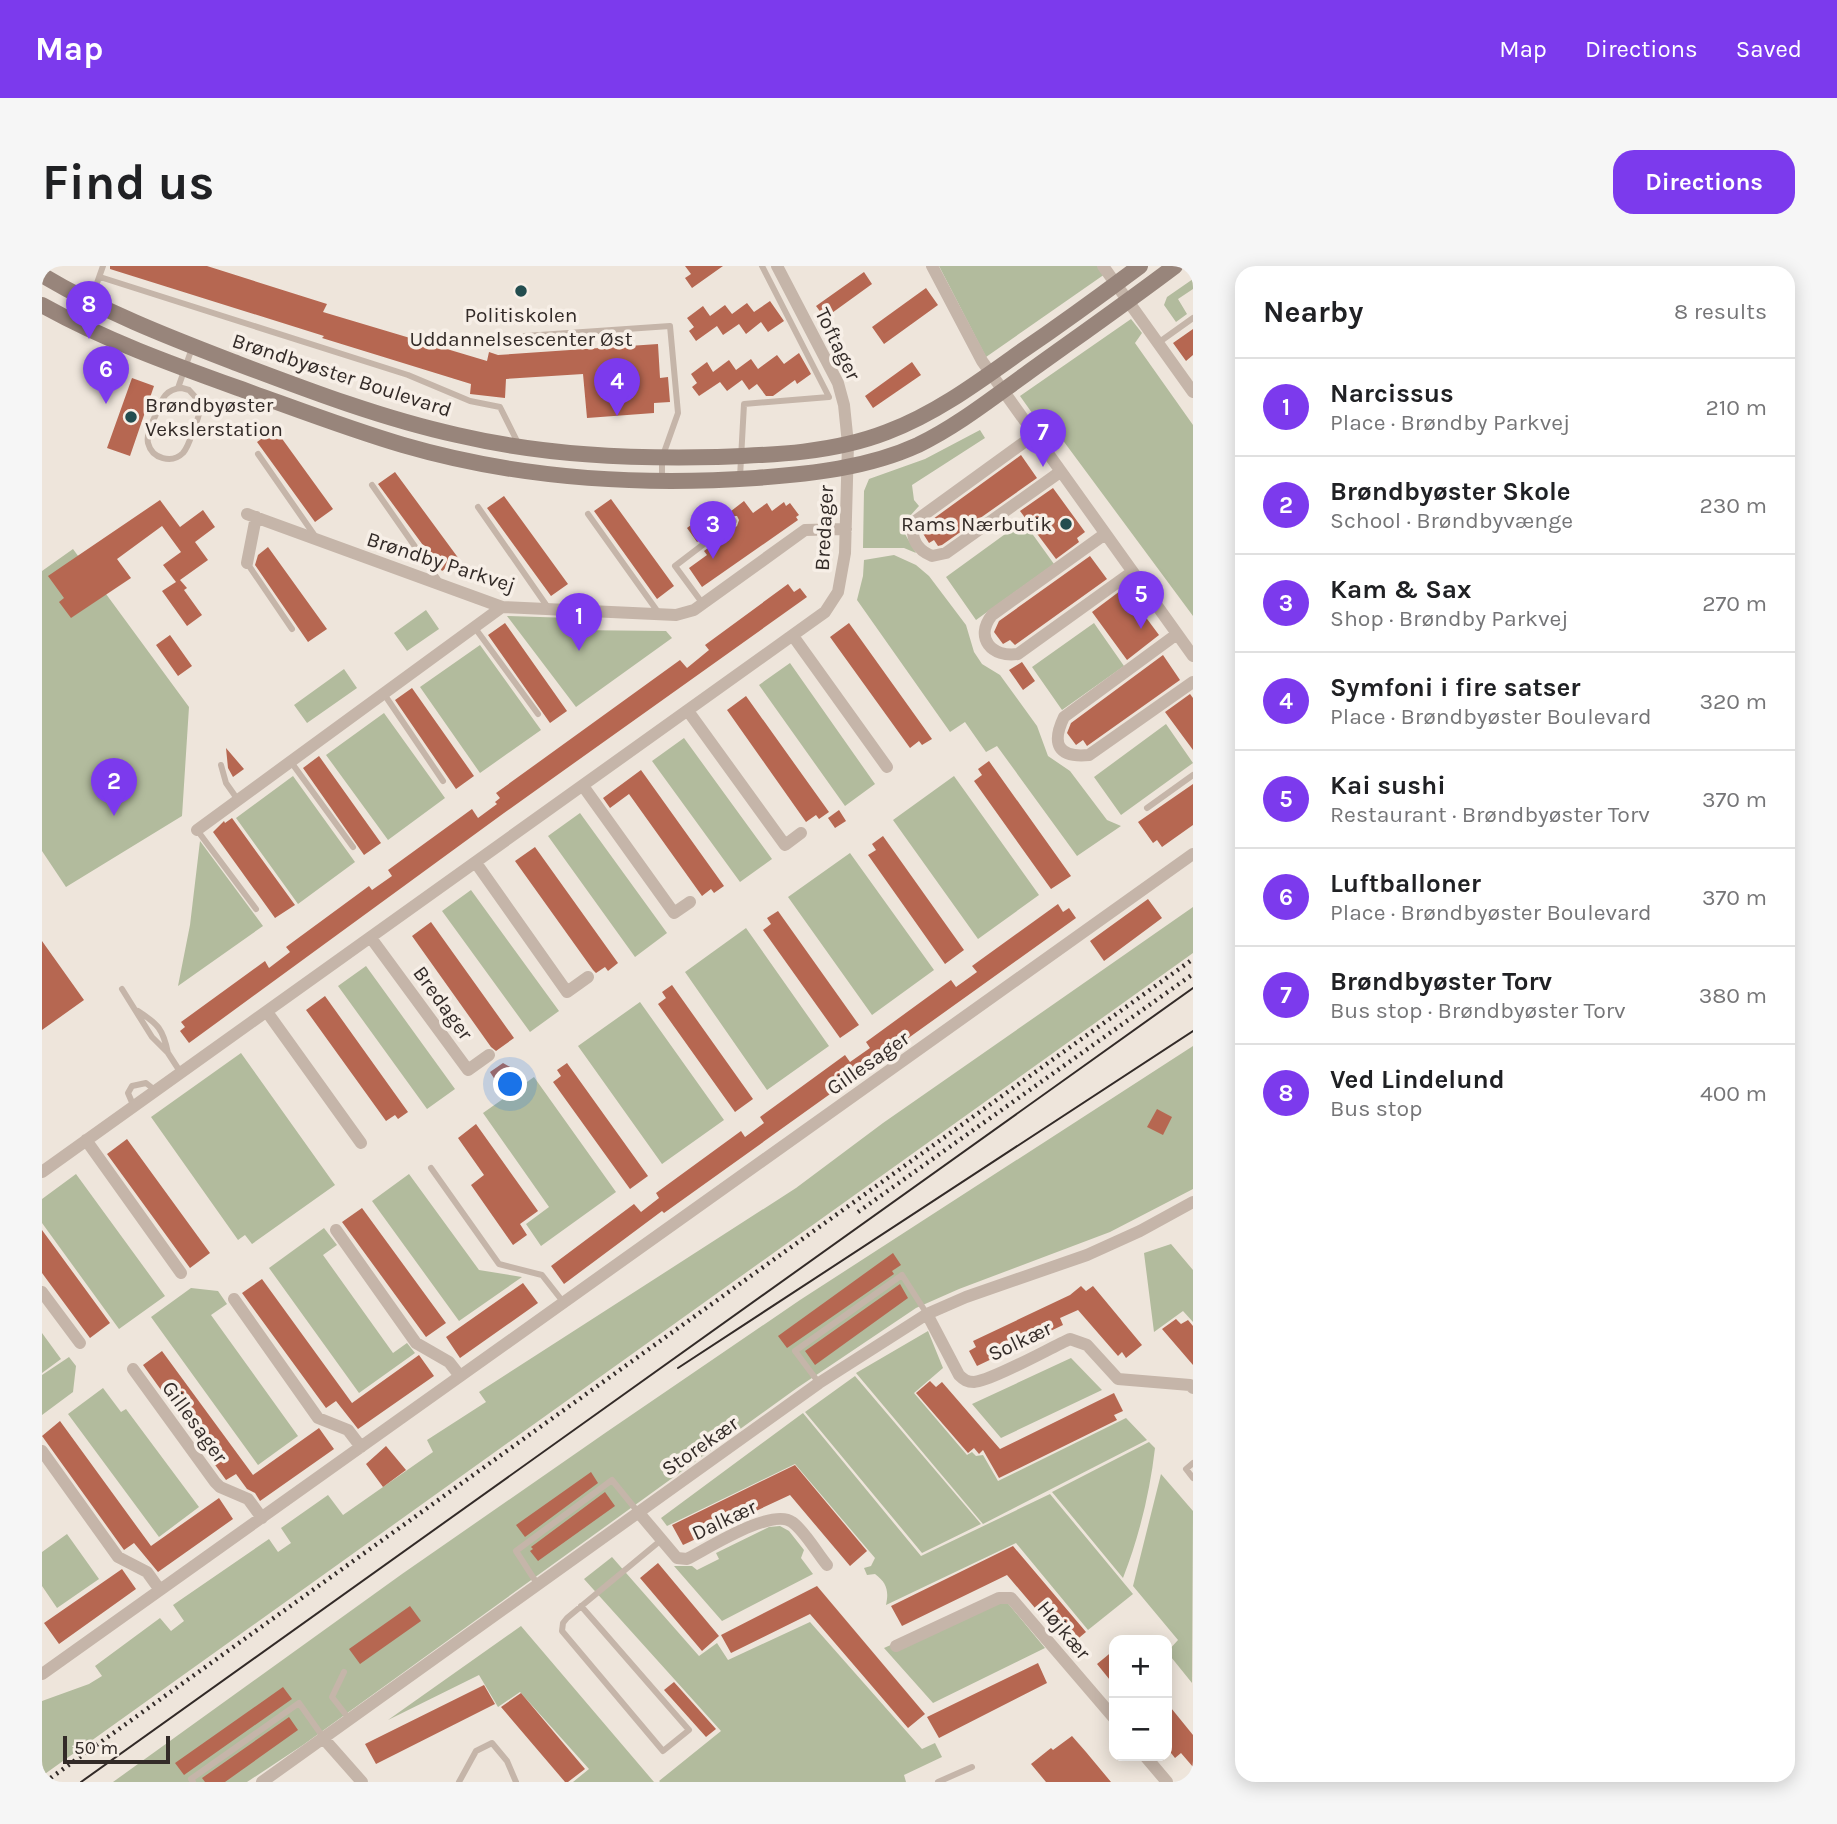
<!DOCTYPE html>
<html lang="en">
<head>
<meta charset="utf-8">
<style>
  :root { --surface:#fff; --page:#f6f6f6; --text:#202124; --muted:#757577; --line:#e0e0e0; --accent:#7c3aed }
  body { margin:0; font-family:Karla,sans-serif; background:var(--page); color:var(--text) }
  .controls { position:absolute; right:21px; bottom:21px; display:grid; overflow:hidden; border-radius:14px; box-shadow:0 4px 18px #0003 }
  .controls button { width:63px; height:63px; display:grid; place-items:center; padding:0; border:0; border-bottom:2px solid var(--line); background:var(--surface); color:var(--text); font:35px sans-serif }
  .scale { position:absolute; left:21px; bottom:18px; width:107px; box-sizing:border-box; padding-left:7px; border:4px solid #332b28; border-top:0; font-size:19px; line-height:24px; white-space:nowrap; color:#332b28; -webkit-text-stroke:5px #f7efe7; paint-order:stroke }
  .you { position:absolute; left:469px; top:819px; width:24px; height:24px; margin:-18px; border:5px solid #fff; border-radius:50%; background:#1a73e8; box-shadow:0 0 0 10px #1a73e833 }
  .badge { display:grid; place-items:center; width:46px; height:46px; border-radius:50%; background:var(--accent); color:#fff; font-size:23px; font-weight:700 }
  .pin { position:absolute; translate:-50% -58px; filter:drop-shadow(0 2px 4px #0008) }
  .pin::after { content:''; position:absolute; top:37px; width:24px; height:21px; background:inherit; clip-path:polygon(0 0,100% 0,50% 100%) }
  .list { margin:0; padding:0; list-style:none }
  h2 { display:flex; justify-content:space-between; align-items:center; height:91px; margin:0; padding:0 28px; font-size:30px }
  h2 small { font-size:23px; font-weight:400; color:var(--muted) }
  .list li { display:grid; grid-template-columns:46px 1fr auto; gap:21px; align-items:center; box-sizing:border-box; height:98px; padding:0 28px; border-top:2px solid var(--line) }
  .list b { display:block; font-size:26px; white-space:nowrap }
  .list p { margin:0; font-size:23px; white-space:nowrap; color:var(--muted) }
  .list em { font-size:23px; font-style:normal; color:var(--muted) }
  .map { position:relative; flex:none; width:1151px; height:1516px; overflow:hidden; border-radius:21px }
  header { display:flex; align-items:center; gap:42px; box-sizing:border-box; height:98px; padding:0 35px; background:var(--accent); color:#fff }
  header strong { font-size:33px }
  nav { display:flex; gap:38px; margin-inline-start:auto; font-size:24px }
  .intro { display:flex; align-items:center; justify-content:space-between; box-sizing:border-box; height:168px; padding:0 42px }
  h1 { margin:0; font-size:49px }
  .button { padding:18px 32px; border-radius:21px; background:var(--accent); color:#fff; font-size:24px; font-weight:700 }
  main { display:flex; gap:42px; padding:0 42px }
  aside { flex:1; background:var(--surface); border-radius:21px; box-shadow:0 4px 18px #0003 }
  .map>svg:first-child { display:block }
  .green { fill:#b2bb9d }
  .building { fill:#b66751 }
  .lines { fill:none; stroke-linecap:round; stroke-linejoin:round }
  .lane { stroke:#c5b5a9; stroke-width:6 }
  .street { stroke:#c5b5a9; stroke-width:12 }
  .secondary { stroke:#98857b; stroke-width:16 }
  .tram { stroke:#332b28; stroke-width:2 }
  .rail { stroke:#332b28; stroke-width:4.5; stroke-dasharray:2 5; stroke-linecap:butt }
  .poi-dot { fill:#234d4f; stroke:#f7efe7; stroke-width:2.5 }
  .labels { text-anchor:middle; stroke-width:7; stroke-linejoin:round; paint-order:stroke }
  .poi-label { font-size:21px; fill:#332b28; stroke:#f7efe7 }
  .street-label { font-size:21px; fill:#332b28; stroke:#f7efe7 }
</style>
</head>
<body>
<header>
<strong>Map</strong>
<nav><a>Map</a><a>Directions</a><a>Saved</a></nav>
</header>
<div class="intro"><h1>Find us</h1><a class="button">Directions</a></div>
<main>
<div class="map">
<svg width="1151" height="1516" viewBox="0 0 1151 1516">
  <rect width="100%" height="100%" fill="#eee5db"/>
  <path class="green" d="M897,0h158l8,8 -119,83z
    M1151,13v10l-15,10 9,15 -11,8 -12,-17 3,-8z
    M1089,53l11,14 -7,10 58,82v191l-137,-185 -14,-4 -22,-31z
    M938,164l5,8 -73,47 2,15 5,6 -10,11 -4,17 11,19 -12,-5h-41l1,-57 5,-12 56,-20z
    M981,255l31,43 -78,56 -30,-43z
    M31,283l116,158 -7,109 -116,71 -24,-36v-280z
    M852,289l22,10 13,11 37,49 8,27 8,12 18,11 37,51 11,30 22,15 37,49 14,6 -44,30 -80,-110 -11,6 -21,-30 -15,10 -93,-132 6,-24 1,-16z
    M384,344l13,19 -32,22 -13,-18z
    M465,350l64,2 1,12 94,1 6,7 -96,69z
    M1052,357l30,43 -62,44 -30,-43z
    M438,379l61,85 -61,43 -60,-86z
    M748,397l85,121 -30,22 -86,-121z
    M302,403l13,19 -50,35 -13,-18z
    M342,447l61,85 -57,42 -62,-85z
    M1124,458l27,39 -72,52 -27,-38z
    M642,472l88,121 -32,23 -88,-121z
    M251,510l62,86 -57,42 -62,-86z
    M912,510l85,119 -61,44 -85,-119z
    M538,547l87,120 -32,24 -87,-121z
    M158,575l63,85 -85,60 12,-61z
    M808,587l84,117 -62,45 -84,-118z
    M429,624l88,121 -29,21 -88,-121z
    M1151,641v46l-1151,823v-75l47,-17 13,-8 -7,-10 65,-48 11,13 13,-10 -11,-16 96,-66 9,13 13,-9 -10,-15 47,-33 15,20 90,-63 -6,-12 59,-38 -7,-10 317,-204 87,-65z
    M704,662l83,118 -62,44 -82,-118z
    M324,700l89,123 -28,20 -89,-123z
    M598,736l84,118 -62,44 -84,-118z
    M1151,780v143l-83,43 -151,57 -43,19 -119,80 -494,357 -56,37h-134l289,-208 206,-143 192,-131z
    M199,787l94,132 -83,59 -7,-9 -7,5 -87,-123z
    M492,811l82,115 -75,54 -15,-22 23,-17 -66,-94z
    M34,908l89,122 -46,33 -77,-106v-24z
    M367,908l70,96 43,7 -63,44 -87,-120z
    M282,962l13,17 -14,10 70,98 14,-10 8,10 -56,40 -90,-125z
    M1129,978l22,26v52l-10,-11 -29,21 -10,-79z
    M149,1022l27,3 9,13 -16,11 87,121 -40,29 -107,-148z
    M886,1065l15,37 -29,25 53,62 5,-3 4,4 7,-1 15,26 128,-63 21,22 -164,84 -127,-151z
    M0,1067l19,26 -19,14z
    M27,1091l7,9 -3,26 -31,23v-40z
    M1029,1092l31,32 -101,48 -29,-34z
    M813,1110l126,148 -59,29 -117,-141z
    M61,1122l18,24 5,-3 73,98 -40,30 -91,-123z
    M761,1147l118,143 129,-62 83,100 -45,36 -72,-87 -130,62c3,-14 1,-22 -11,-31l-8,1 -3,-7 7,-2 4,-8 -80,-94 -128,62 -6,-8z
    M1107,1176l6,6c-5,44 -16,89 -32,130l-71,-86z
    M1119,1208l32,37 -1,172 -25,-31 11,-12 -45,-54z
    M738,1260l9,5 15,19 -3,8 12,16 -91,47 -48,-55h18l5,4 22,-11 -3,-6 53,-26z
    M25,1268l32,45 -42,29 -15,-22v-34z
    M570,1291l87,99 18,-13 11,17 82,-38 112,127 13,-6 7,14 -38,18 2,7h-246l-1,-1 62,-50 -137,-152z
    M959,1329l44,53 -112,55 -49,-55z
    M479,1360l133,156h-81l16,-13 -69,-77 -22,15 -19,-32 -91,45z"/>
  <path class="building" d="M68,0h97l120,38 -4,8 164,49 2,-9 9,3 160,-11 2,34 8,-1 2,25 -16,1v10l-67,5 -4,-44 -77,5 -1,19 -35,-4 1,-10 -149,-46 2,-2 -214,-67z
    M643,0h38l-31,22 -7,-10 6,-4z
    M822,6l8,12 -47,34 -9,-12z
    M884,22l12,17 -54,39 -12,-17z
    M728,35l14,20 -16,11 -7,-10 -15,12 -7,-10 -16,11 -6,-9 -21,15 -7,-10 5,-4 -7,-9 16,-12 7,10 15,-11 7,9 15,-11 7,9z
    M1151,63v26l-7,6 -13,-18z
    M757,87l12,21 -14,10 -2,-4 -22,16h-7l-9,-12 -8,6 -7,-10 -15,11 -7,-9 -21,14 -7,-9 5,-4 -6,-9 16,-12 6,10 16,-12 7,10 15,-11 7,10 19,-14 7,9z
    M870,96l9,13 -48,33 -8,-12z
    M90,112l22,8 -24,70 -23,-8z
    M233,163l58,80 -18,13 -58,-80z
    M979,189l16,23 -95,67 -4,1 -4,-6 -5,3 -7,-11v-5z
    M353,206l64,87 -17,12 -64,-87z
    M1011,222l32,44 -8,6 2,4 -23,17 -36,-48z
    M462,230l64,88 -17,12 -64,-88z
    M569,233l63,87 -17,13 -63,-88z
    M118,234l20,27 23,-17 12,17 -20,15 13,18 -28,20 7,8 -3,2 18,25 -15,11 -25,-35 14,-9 -13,-17 18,-13 -19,-26 -45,33 14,19 -60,40 -12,-16 5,-4 -16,-22z
    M702,235l9,12 14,-10 5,8 12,-9 2,4 4,-3 9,12 -3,2 2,3 -96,67 -13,-19 18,-13 -3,-4 33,-25 2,-6 -2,-4h-6l-34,26 -10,-14 31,-23 8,10z
    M226,281l59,82 -19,13 -53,-77 3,-10z
    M1048,290l17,23 -92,66 -5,-5 -7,4 -9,-12 5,-11z
    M746,318l6,8 6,-4 7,9 -303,216 -315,230 -9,-12 5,-4 -4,-5 84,-61 4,7 21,-16 -4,-5 83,-61 3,4 20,-14 -4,-6 84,-61 6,9 19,-14 -2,-2 5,-4 -4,-5 184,-133 7,8 22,-18 -4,-5z
    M1082,322l35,47 -32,25 -35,-48z
    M463,357l62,88 -17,12 -62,-88z
    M807,357l83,116 -10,6 -3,-4 -9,7 -80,-111z
    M128,369l22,31 -14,10 -22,-31z
    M1121,389l17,25 -93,66 -4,-6 -7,5 -9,-12 4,-10z
    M980,396l13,19 -12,9 -14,-20z
    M370,422l62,88 -18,13 -61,-89z
    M1148,428l3,4v52l-28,-38z
    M704,430l83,116 -10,7 -3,-4 -10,7 -79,-112z
    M184,482l18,21 -11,8 -5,-9z
    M277,490l62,87 -17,12 -61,-87z
    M947,495l82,115 -20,13 -77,-108 8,-6 -4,-6z
    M599,504l83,116 -10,7 -3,-4 -9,7 -73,-102 -19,14 -7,-10z
    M1151,518v41l-31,22 -5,-7 -4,3 -15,-21z
    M797,544l7,11 -11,7 -7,-10z
    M190,552l63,87 -20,13 -62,-86 11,-11 1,2z
    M841,570l81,114 -19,14 -77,-109 8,-5 -4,-6z
    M493,581l83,116 -10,8 -3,-4 -9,6 -3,-3 -78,-109z
    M1106,633l14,19 -58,43 -14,-20z
    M1016,638l5,8 6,-4 7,10 -412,295 -2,-2 -98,73 -13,-18 83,-62 7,8 18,-14 -3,-5 85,-62 4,6 19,-14 -4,-6 85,-62 5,7 20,-14 -4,-6 85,-62 5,7 21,-15 -5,-6z
    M736,645l81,114 -19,13 -77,-108 8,-6 -4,-6z
    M389,656l83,116 -18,13 -5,-4 -79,-111z
    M0,675l42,59 -42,30z
    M630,719l81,114 -18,13 -77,-108 8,-6 -4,-6z
    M283,730l83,116 -10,7 -3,-4 -9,6 -80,-111z
    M461,797l16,9 -20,14 -9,-14z
    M525,797l81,113 -18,13 -77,-107 8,-6 -4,-6z
    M1115,843l15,8 -9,18 -16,-8z
    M434,858l62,87 -18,13 7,11 -14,10 -42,-60 13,-10 -26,-37z
    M85,873l83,114 -20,15 -83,-114z
    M320,942l84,115 -20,14 -84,-115z
    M0,964l68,93 -20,15 -48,-65z
    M851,987l8,12 -9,6 2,3 -107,74 -9,-12z
    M220,1013l90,124 67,-48 15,21 -76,53 -22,-28 -10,7 -84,-115z
    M481,1017l15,20 -78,55 -14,-21z
    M858,1018l8,14 -93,67 -10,-14z
    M1039,1020l5,5 7,-5 49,59 -16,13 -4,-6 -4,4 -40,-46 -18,8 3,7 -86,41 -8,-15 7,-4 -3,-6 97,-46z
    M1134,1053l5,5 7,-4 5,6v39l-31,-36z
    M120,1085l91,124 66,-47 15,21 -74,52 -5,-8 -8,-4 -11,-15 -10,6 -83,-115z
    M888,1115l6,6 6,-5 58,67 114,-56 9,18 -9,4 3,5 -118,58 -16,-28 -4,4 -5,-6 -6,5 -52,-60z
    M18,1155l91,125 68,-48 14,21 -75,53 -24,-29 -10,7 -82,-114z
    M344,1180l20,24 -23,17 -17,-23z
    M753,1199l72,86 -17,15 -60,-71 -107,50 -11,-20z
    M549,1206l7,11 -73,54 -9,-12z
    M563,1226l10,14 -77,55 -8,-10 3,-2 -2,-2z
    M971,1280l73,86 -18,15 -61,-72 -105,51 -11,-20z
    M616,1297l61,73 -17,15 -62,-73z
    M80,1303l14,20 -77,55 -15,-21z
    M775,1320l108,128 -17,14 -98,-114 -79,39 -10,-18z
    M368,1340l11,15 -61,43 -11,-15z
    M1072,1384v35l-17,-21z
    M996,1397l9,20 -108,55 -12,-21z
    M632,1416l42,47 -10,8 -42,-47z
    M442,1419l11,19 -119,60 -11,-20z
    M241,1421l9,12 -108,76 -9,-12z
    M479,1427l64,76 -17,13h-3l-64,-75z
    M1125,1437l26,32v32l-12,-14 -6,5 -8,-10z
    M247,1451l9,13 -73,52h-20l-3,-4z
    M1030,1470l14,16 25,30h-65l-15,-18 20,-16 2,2z"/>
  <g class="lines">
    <path class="lane" d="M58,11l308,98 62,26 30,6 19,38
      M35,55l20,-38 6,-17
      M483,70l145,-10 8,87 -16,45v20
      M1116,77l35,-25
      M136,122l14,-40
      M140,122l7,2 10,11c2,10 -1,18 -5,27 -3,8 -5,18 -11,25 -11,11 -31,6 -35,-10 -2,-10 5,-22 9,-31 5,-14 9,-23 25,-24z
      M216,188l57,82
      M698,211l4,-73 85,-7 -67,-131
      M330,219l67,96
      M436,241l71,102
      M546,248l70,98
      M205,297l45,66
      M661,338l-28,-38 59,-45
      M433,362l63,86
      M342,428l59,87
      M249,496l62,85
      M179,499l5,18 12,17
      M1105,542l46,-33
      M155,564l59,79
      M80,723l30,48 16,16 13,20
      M96,745c20,13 25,18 30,42
      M92,841l-6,-14 4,-7 14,-3 10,8
      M389,902l68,96 43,11 22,28
      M777,1117l-24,-32 107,-76 25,39
      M1151,1197l-7,6 7,9
      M496,1319l-22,-34 96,-71 26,32
      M539,1340l108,124 -26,21 -101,-120 1,-8 4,-5 93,-77
      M302,1406l-12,25 18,23
      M151,1516l-2,-3 108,-76 24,34
      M417,1516l17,-31 16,-8 15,18 9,21
      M896,1516l34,-15"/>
    <path class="street" d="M890,0l50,95 211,295
      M1061,0l90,126
      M992,169l-120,87c-4,16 3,28 18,34l14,-3 114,-81
      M205,248l255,93 174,8 18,-5 111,-80 41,-1
      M1063,268l-113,81c-18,23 0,43 26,39l114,-82
      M205,297l9,-46
      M1135,368l-113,83c-13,27 -6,41 25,38l104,-73
      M751,370l94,131
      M646,445l97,134 16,-12
      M541,520l91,127 16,-11
      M155,564l305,-223
      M434,597l91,129 21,-15
      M329,672l97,132 21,-15
      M225,746l94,131
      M44,874l95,133
      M0,906l783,-560 13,-20 7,-39 3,-109 -4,-39 -6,-22 -61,-117
      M294,964l80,113 33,19 11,14
      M0,1026l38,51
      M192,1033l84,119 30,12 13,17
      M885,1048l32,61c5,5 8,7 15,7 17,-1 76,-34 96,-43l17,6 31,34 72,6 3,3
      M91,1103l82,113 5,5 28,12 14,19
      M0,1185l76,106 29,15 13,18
      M597,1247l38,45 10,1c20,-10 85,-52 105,-37 12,8 25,31 35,43
      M854,1380l103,-48h12l103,120
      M0,1408l1151,-820
      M282,1473l38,43
      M1103,1490l22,26
      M220,1516l557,-399 108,-69 39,-17 121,-42 53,-24 53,-29"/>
    <path class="secondary" d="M0,9c60,36 124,61 189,86 74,28 149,57 226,74 86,20 172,24 260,22 57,-2 116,-4 170,-25 48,-18 90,-49 132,-79 41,-28 81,-57 121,-87
      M0,39c66,37 138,62 210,88 50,18 100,37 151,52 113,33 235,41 353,33 54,-4 112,-10 162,-33 39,-19 73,-46 108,-71 50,-36 100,-71 149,-108"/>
    <path class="tram" d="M636,1102l515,-337
      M39,1516l1112,-794"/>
    <path class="rail" d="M816,946l335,-238
      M3,1516l1148,-823"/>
  </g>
  <g class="poi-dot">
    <circle cx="479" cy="25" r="7"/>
    <circle cx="89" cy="151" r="7"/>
    <circle cx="1024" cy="258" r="7"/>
  </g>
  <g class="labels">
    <g class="poi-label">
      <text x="479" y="56">Politiskolen<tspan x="479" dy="24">Uddannelsescenter Øst</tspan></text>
      <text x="103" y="146" text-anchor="start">Brøndbyøster<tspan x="103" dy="24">Vekslerstation</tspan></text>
      <text x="1010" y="265" text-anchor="end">Rams Nærbutik</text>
    </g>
    <g class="street-label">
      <text transform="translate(796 78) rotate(64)" y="7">Toftager</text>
      <text transform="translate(300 109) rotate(18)" y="7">Brøndbyøster Boulevard</text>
      <text transform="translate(782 262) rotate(-87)" y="7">Bredager</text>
      <text transform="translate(399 296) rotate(18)" y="7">Brøndby Parkvej</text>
      <text transform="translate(401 737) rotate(54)" y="7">Bredager</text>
      <text transform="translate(826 797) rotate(-35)" y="7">Gillesager</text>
      <text transform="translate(978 1075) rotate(-25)" y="7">Solkær</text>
      <text transform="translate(153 1156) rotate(54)" y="7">Gillesager</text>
      <text transform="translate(658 1180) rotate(-35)" y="7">Storekær</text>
      <text transform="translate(682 1254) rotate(-25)" y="7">Dalkær</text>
      <text transform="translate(1022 1364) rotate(50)" y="7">Højkær</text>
    </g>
  </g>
</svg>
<div class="controls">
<button>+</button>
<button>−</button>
</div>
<div class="scale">50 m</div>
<div class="you"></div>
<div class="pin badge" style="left:537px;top:385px">1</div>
<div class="pin badge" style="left:72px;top:550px">2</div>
<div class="pin badge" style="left:671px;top:293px">3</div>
<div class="pin badge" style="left:575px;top:150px">4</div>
<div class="pin badge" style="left:1099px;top:363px">5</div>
<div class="pin badge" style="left:64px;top:138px">6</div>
<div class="pin badge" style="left:1001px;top:201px">7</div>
<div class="pin badge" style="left:47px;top:73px">8</div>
</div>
<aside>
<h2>Nearby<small>8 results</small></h2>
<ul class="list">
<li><span class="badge">1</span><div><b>Narcissus</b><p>Place · Brøndby Parkvej</p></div><em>210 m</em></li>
<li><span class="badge">2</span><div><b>Brøndbyøster Skole</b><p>School · Brøndbyvænge</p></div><em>230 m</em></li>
<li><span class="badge">3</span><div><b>Kam &amp; Sax</b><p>Shop · Brøndby Parkvej</p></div><em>270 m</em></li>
<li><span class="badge">4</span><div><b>Symfoni i fire satser</b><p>Place · Brøndbyøster Boulevard</p></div><em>320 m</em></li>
<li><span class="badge">5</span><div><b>Kai sushi</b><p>Restaurant · Brøndbyøster Torv</p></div><em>370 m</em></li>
<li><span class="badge">6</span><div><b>Luftballoner</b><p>Place · Brøndbyøster Boulevard</p></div><em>370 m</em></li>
<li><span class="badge">7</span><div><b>Brøndbyøster Torv</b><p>Bus stop · Brøndbyøster Torv</p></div><em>380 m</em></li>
<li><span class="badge">8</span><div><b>Ved Lindelund</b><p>Bus stop</p></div><em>400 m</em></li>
</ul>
</aside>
</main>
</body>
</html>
